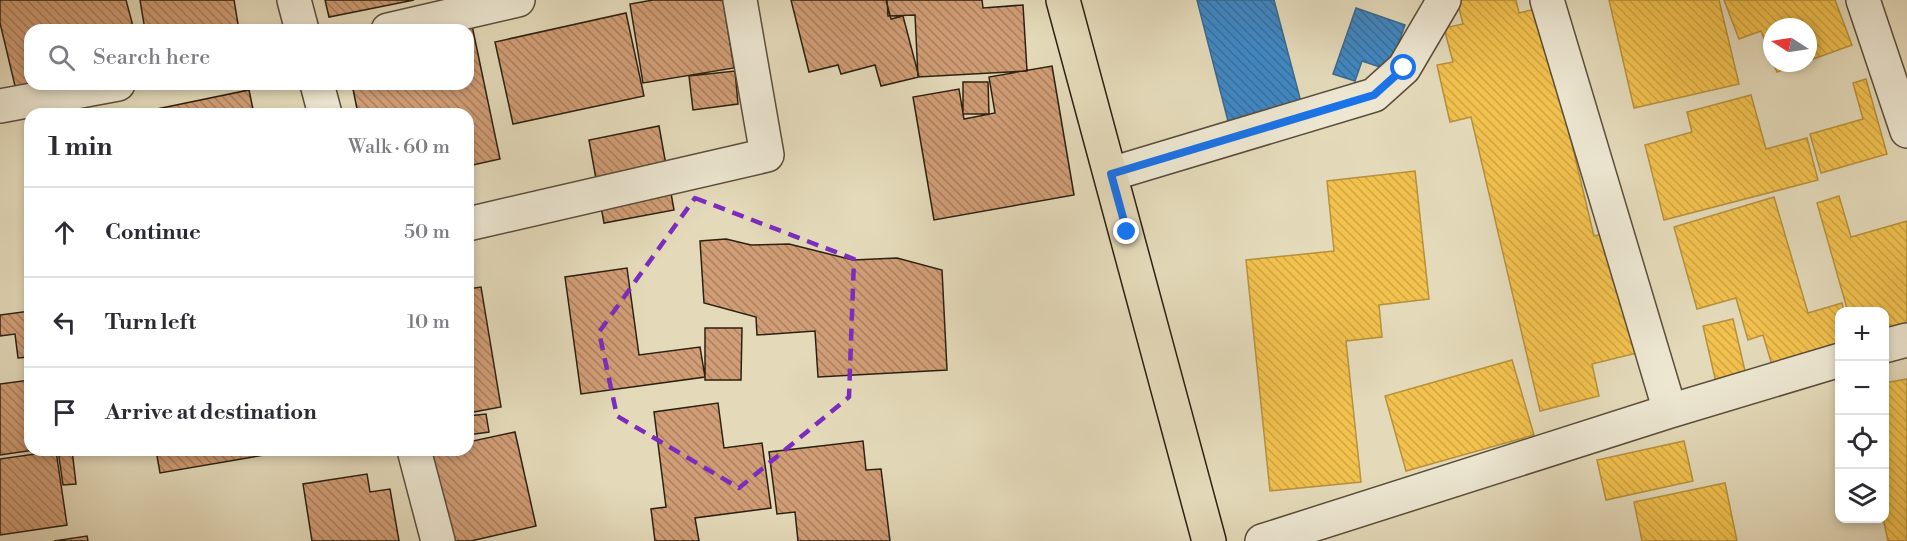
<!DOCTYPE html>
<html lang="en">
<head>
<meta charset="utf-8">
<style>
  :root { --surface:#fff; --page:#f2f2f3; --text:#2b2b33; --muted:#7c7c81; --line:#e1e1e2 }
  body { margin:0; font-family:"Libre Bodoni",serif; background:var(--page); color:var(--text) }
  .controls { position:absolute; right:18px; bottom:18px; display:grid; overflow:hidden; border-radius:12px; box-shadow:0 3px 9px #0003 }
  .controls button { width:54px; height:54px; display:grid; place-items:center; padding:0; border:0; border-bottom:2px solid var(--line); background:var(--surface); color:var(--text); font:30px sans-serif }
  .compass { position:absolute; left:1763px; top:18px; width:54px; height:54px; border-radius:50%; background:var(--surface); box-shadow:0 3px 9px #0003; rotate:282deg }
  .stop { position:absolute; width:18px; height:18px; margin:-14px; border:4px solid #1a73e8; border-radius:50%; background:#fff }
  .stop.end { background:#1a73e8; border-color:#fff; box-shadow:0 2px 6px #0008 }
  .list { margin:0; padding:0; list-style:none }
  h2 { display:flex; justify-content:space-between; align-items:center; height:78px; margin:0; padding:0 24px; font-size:26px }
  h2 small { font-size:20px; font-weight:400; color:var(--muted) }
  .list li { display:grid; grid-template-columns:39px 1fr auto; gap:18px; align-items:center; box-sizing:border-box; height:90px; padding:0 24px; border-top:2px solid var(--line) }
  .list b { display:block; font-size:22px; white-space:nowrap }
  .list em { font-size:20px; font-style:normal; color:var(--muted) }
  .icon { flex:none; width:33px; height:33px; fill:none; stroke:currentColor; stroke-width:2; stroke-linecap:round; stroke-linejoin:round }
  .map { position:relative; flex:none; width:1907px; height:541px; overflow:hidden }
  .search { position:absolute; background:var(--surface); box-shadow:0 3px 9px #0003; left:24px; top:24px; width:450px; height:66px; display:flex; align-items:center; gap:15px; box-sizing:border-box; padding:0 21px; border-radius:18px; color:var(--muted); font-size:22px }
  .panel { position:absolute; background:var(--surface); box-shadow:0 3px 9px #0003; left:24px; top:108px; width:450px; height:348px; border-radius:18px }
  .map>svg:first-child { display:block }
  .homes { fill:url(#homes-back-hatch); stroke:#b7913c; stroke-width:1.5 }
  .schools { fill:url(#schools-back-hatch); stroke:#39698f; stroke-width:1.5 }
  .building { fill:url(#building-back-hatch); stroke:#2c2011; stroke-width:1.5 }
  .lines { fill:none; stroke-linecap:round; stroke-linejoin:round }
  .street-casing { stroke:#5a4e3b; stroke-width:36 }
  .primary-casing { stroke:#2c2011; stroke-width:36 }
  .street { stroke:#ede7d2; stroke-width:33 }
  .primary { stroke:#e4daba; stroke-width:33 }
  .route { stroke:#1a73e8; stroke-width:8 }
  .marked { fill:none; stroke:#7b2cbf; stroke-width:4.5; stroke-dasharray:12 8; stroke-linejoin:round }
</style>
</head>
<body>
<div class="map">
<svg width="1907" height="541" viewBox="0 0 1907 541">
  <defs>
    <pattern id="homes-back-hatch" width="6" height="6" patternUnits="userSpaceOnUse" patternTransform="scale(1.5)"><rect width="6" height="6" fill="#f2c14e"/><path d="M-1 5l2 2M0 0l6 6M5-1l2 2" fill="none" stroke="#d0a643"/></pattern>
    <pattern id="schools-back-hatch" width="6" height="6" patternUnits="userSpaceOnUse" patternTransform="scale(1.5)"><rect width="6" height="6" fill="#3f88c5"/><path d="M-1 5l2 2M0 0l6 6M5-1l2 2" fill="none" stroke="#356f9f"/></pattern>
    <pattern id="building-back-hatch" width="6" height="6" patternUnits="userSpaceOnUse" patternTransform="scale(1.5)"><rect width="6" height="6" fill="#d19d76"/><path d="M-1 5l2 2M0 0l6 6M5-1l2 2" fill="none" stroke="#aa805f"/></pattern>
  </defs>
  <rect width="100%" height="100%" fill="#e4daba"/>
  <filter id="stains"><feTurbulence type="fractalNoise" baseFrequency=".00333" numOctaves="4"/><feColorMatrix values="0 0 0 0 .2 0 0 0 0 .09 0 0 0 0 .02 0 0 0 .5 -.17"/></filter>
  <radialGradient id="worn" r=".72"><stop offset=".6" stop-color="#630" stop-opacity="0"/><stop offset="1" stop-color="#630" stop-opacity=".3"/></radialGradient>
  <path class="homes" d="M1457,0h59l3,13 20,-5 55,228 14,-3 29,120 -45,11 7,32 -59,15 -69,-294 -21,5 -13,-57 16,-3 -9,-34 19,-4z
    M1609,0h110l20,84 -105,24z
    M1724,0h111l17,45 -44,16v-34h-36v32l-11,-28 -22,8z
    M1773,63h29l-25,9z
    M1866,79l21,75 -66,19 -11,-39 53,-15 -10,-36z
    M1751,95l15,54 41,-11 11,42 -154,40 -19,-75 47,-13 -5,-20z
    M1415,171l14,128 -50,6 3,32 -36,4 15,141 -91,9 -24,-231 88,-9 -7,-70z
    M1839,196l12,41 56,-16v109l-23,6v-24h-36l-31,-109z
    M1774,197l34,116 34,-10 2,9h-4v43l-65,20 -12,-40 -15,5 -12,-42 -39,11 -23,-82z
    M1733,319l15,65 -30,7 -15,-65z
    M1512,360l22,75 -128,36 -21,-75z
    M1907,379v162h-19l-5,-23 1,-135z
    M1684,441l9,40 -87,19 -9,-40z
    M1725,483l12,58h-95l-8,-39z"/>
  <path class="schools" d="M1197,0h77l28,106 -73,19z
    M1356,8l49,17 -16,45 -27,-9 -7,20 -22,-7z"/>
  <path class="building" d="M0,0h126l8,30h-104v54l-14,6 -16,-67z
    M140,0h94l5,30h-94z
    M325,0h89l-85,17z
    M653,0h70l11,68 -91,15 -13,-79z
    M791,0h95l5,19 12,-3 16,61 -38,9 -6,-21 -34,9 -3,-9 -29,7z
    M887,0h95l1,8 40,-3 4,66 -109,6 -3,-62 -27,1z
    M626,13l18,83 -131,28 -18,-82z
    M470,16l30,143 -32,7v-52h-110l-6,-30h116v-54h-65z
    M1052,66l22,129 -140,25 -21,-123 46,-8 5,30 31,-6 -6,-36z
    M735,71l3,33 -45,6 -4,-34z
    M963,82h25l1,32h-26z
    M249,90l5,24h-129l27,-4z
    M659,126l15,84 -70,13 -15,-83z
    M726,239l25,6 38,-1 64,16 44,-2 45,12 5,100 -129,7 -3,-46 -58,4 -1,-18 -52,-14 -4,-62z
    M627,268l12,87 61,-8 5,30 -124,17 -16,-117z
    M481,287l20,120 -33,6v-124z
    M30,311v46l-12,1 -3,-24 -15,2v-21z
    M705,328h37l-1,52h-36z
    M30,380v70h4l-34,5v-71z
    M718,403l6,45 38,-5 9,65 -76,10 4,23h-44l-4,-32 15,-2 -12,-95z
    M486,414l3,18 -21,3v-19z
    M515,432l21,94 -65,15h-23l-20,-90 40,-1v-8z
    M863,441l3,29 15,-1 9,72h-92l-3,-29 -18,2 -8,-62z
    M58,450h14l4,34 -13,1z
    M156,450h137l-133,23z
    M56,451l11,74 -67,10v-76z
    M367,474l3,18 20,-3 9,52h-87l-9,-57z
    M87,536l1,5h-34z"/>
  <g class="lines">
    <g class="street-casing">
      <path id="street" d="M294,0l8,30
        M1547,0l123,411
        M1863,0l44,131
        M388,30l130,-30
        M317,84l8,30
        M0,106l118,-22
        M1111,174l263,-79 30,-27 40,-68
        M468,224l299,-69 -27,-155
        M1884,346l23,-6
        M414,450l24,91
        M1262,541l408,-130 170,-51"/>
    </g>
    <g class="primary-casing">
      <path id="primary" d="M1063,0l146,541"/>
    </g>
    <use href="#street" class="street"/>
    <use href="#primary" class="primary"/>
  </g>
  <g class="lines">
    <path class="route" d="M1127,232l-16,-58 263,-79 30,-27"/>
  </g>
  <path class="marked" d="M695,198l159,61 -5,138 -110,91 -122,-72 -18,-84z"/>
  <rect width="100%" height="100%" filter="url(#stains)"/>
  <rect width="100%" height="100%" fill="url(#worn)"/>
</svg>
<div class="controls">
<button>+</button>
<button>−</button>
<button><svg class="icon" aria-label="locate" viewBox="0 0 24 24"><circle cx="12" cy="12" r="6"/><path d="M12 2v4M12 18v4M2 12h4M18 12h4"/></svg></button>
<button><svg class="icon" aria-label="layers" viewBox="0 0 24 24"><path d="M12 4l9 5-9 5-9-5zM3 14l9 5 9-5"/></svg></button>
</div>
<svg class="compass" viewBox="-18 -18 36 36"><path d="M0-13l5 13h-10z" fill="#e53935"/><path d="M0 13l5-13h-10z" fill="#7c7c81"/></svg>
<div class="stop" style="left:1404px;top:68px"></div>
<div class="stop end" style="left:1127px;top:232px"></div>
<div class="search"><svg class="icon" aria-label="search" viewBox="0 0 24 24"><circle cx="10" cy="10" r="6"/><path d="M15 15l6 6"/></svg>Search here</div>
<section class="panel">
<h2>1 min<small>Walk · 60 m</small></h2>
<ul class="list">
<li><svg class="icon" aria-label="ahead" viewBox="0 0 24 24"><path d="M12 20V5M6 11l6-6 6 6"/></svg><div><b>Continue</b></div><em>50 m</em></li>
<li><svg class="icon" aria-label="left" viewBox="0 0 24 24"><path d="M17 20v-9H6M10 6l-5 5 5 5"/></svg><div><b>Turn left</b></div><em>10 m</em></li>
<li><svg class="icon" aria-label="arrive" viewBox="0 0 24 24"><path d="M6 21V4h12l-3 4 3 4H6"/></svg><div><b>Arrive at destination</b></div></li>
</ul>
</section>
</div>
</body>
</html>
